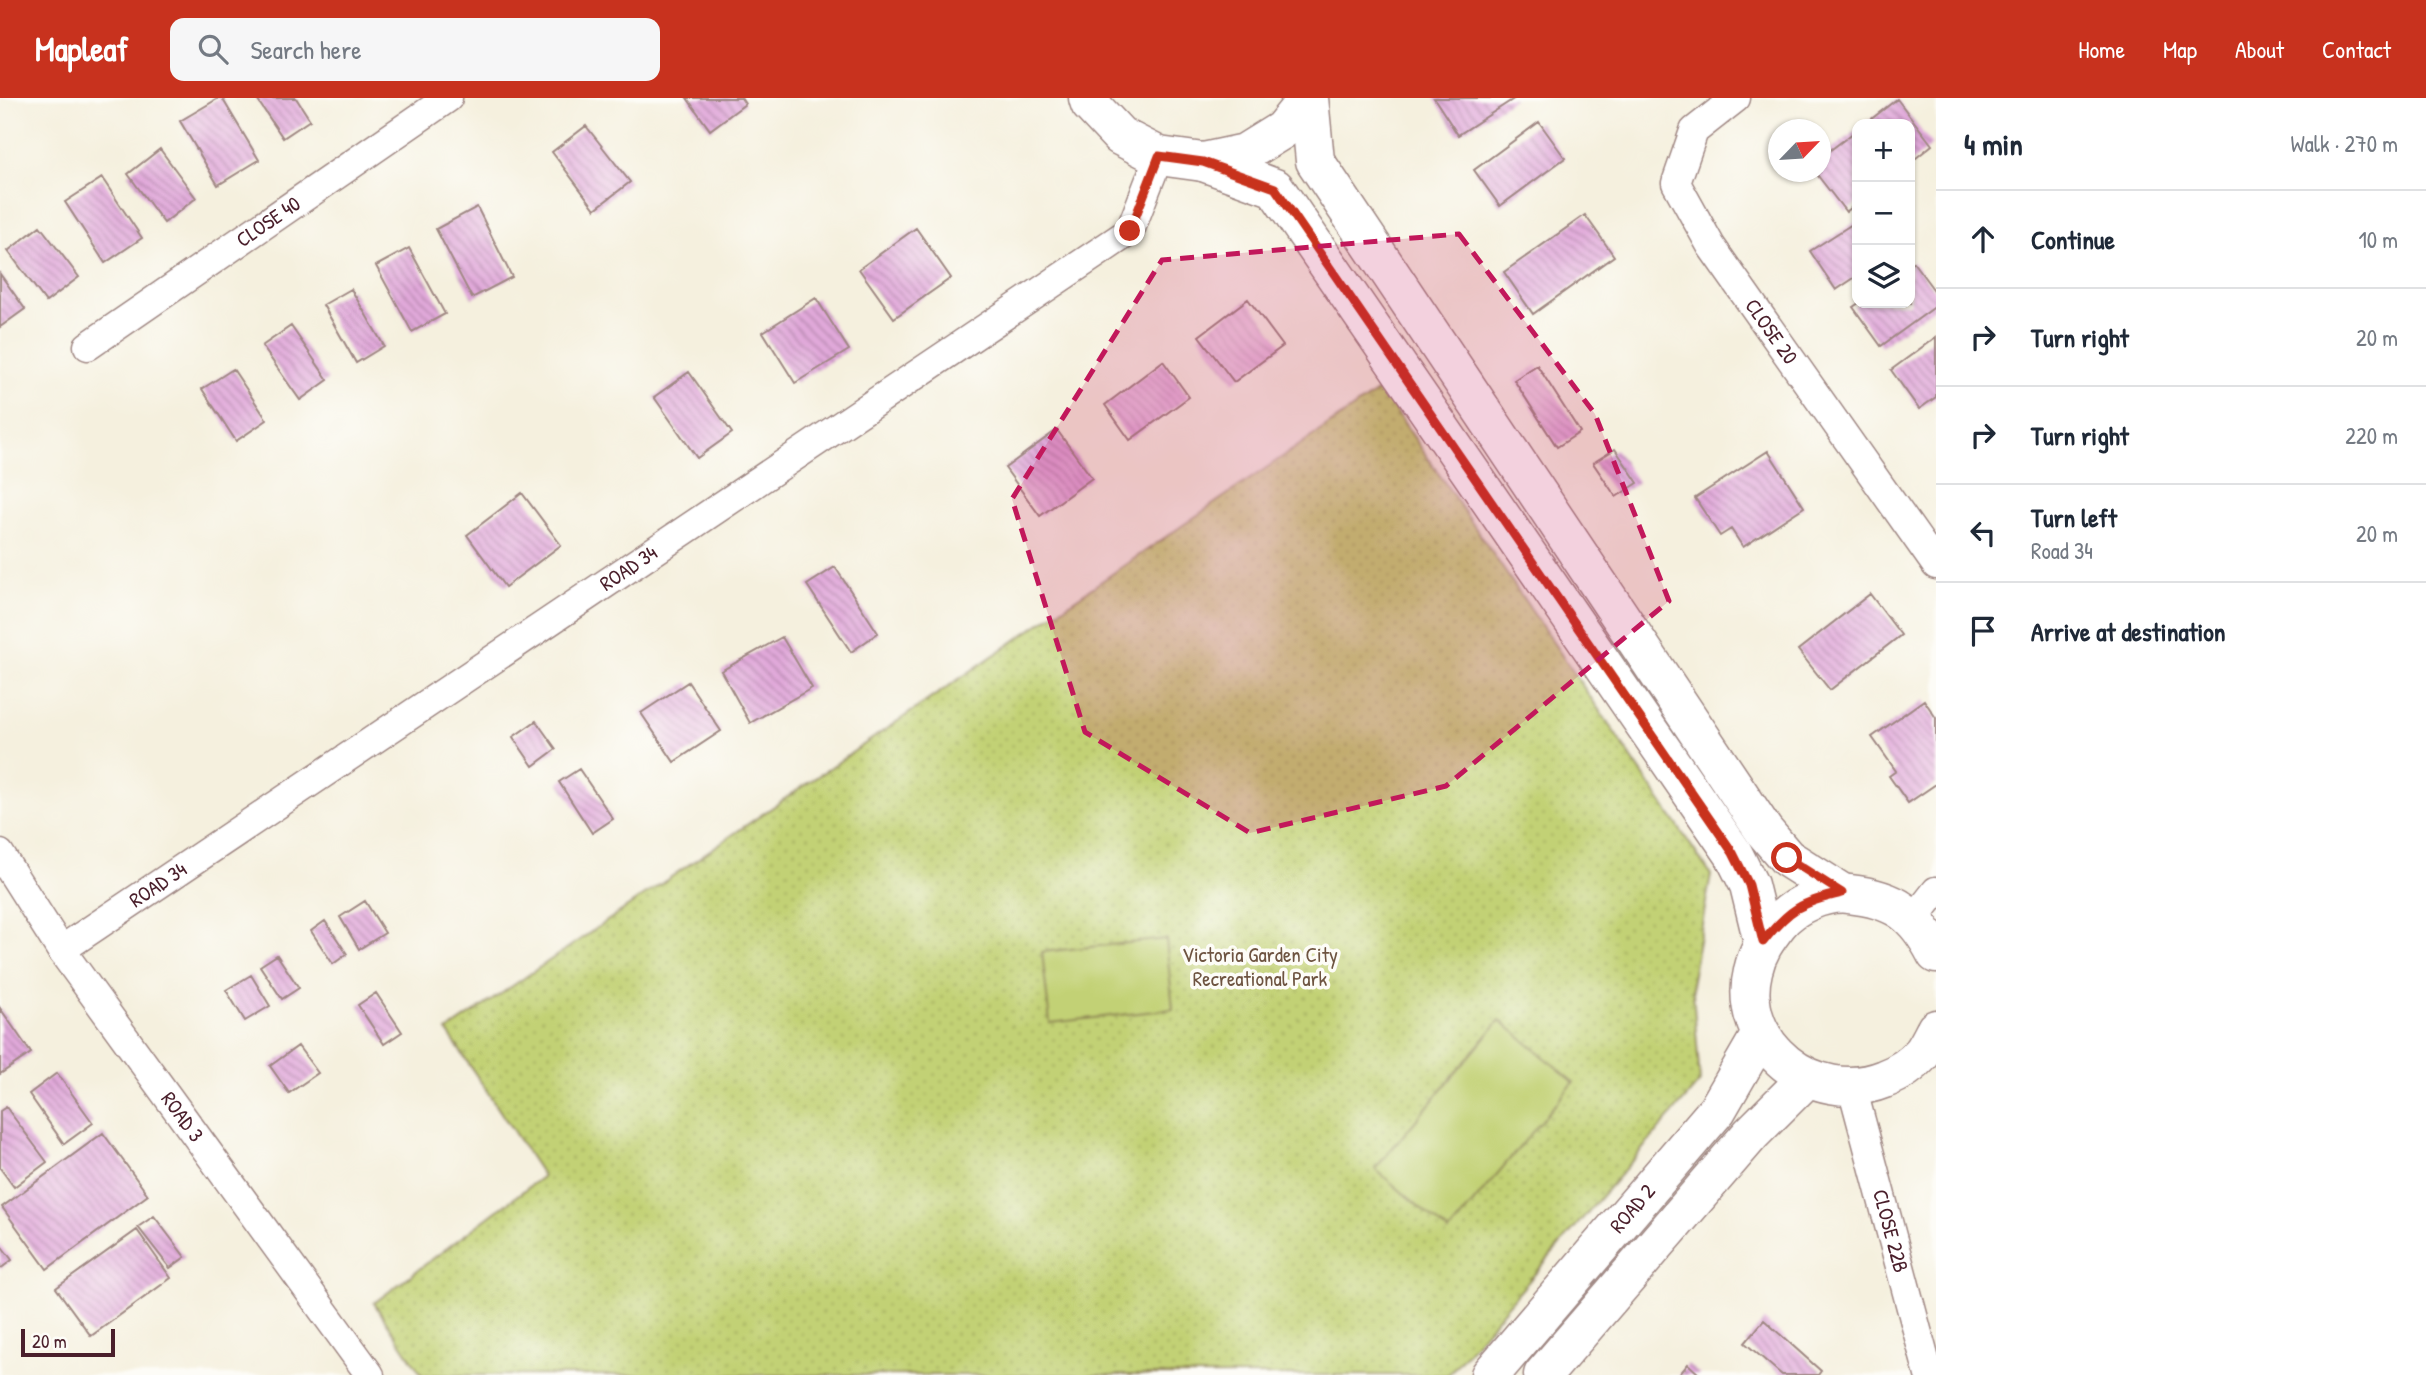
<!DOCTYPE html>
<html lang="en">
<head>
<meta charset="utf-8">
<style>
  :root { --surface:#fff; --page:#f6f6f7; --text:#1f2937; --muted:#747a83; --line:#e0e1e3; --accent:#c8321e }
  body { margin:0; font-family:"Patrick Hand",sans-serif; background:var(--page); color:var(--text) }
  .controls { position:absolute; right:21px; top:21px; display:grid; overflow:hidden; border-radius:14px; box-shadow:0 2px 5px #0004 }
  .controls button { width:63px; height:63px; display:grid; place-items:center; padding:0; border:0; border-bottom:2px solid var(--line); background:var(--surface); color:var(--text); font:35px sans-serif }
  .compass { position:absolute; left:1768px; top:21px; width:63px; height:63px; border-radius:50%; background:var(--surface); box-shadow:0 2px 5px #0004; rotate:65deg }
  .scale { position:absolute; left:21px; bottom:18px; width:94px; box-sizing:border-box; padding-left:7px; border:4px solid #4a1f2b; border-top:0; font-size:19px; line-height:24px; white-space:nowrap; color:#4a1f2b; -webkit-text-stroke:5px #fdfcf7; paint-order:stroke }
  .stop { position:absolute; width:21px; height:21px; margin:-16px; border:5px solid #c8321e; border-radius:50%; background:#fff }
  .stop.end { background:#c8321e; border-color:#fff; box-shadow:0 2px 7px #0008 }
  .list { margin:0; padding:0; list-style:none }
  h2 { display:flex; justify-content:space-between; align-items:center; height:91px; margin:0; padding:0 28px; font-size:30px }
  h2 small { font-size:23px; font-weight:400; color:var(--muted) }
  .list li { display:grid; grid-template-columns:46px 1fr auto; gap:21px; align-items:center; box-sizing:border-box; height:98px; padding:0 28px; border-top:2px solid var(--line) }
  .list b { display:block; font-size:26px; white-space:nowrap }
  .list p { margin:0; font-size:23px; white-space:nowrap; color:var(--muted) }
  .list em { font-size:23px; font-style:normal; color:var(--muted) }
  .icon { flex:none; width:38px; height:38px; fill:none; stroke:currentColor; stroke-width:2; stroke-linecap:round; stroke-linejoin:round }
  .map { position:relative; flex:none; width:1936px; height:1277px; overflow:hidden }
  header { display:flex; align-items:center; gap:42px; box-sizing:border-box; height:98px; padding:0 35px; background:var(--accent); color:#fff }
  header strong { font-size:33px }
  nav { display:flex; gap:38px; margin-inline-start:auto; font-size:24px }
  .search { width:490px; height:63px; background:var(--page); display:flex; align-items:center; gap:18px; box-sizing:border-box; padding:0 24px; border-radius:14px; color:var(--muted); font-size:26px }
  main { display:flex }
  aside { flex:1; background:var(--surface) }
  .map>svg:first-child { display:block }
  .green { fill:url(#green-dots); stroke:#867850; stroke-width:2 }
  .pitch { fill:#c2d174; stroke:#867850; stroke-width:2 }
  .building { fill:url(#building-back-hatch) }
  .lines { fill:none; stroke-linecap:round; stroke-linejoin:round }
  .street-casing { stroke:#a08884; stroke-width:31 }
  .secondary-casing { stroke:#a08884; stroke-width:41 }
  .street { stroke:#fff; stroke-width:28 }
  .secondary { stroke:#fff; stroke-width:38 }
  .route { stroke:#c8321e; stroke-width:9 }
  .marked { fill:#c2185b; fill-opacity:0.2; stroke:#c2185b; stroke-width:5; stroke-dasharray:14 9; stroke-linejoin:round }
  .labels { text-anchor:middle; stroke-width:7; stroke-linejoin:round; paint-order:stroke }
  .street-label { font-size:21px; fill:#4a1f2b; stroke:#fdfcf7 }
  .park-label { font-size:21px; fill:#6e5441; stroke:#fdfcf7 }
</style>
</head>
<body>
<header>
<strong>Mapleaf</strong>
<div class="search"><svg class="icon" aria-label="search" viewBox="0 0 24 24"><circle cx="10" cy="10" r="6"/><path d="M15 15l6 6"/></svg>Search here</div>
<nav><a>Home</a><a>Map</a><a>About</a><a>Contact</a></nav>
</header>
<main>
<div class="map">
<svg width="1936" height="1277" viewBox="0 0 1936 1277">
  <defs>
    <pattern id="green-dots" width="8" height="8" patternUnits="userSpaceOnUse" patternTransform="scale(1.75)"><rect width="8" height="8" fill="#c2d174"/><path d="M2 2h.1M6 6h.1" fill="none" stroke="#a8b365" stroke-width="1.8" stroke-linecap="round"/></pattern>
    <pattern id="building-back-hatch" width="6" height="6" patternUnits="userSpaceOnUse" patternTransform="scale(1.75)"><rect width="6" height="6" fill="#e1a9da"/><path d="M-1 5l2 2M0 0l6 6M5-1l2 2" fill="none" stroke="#b889b1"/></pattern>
  </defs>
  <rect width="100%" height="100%" fill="#fdfcf7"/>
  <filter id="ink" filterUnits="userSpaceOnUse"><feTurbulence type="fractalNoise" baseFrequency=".0143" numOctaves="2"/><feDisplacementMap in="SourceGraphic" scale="14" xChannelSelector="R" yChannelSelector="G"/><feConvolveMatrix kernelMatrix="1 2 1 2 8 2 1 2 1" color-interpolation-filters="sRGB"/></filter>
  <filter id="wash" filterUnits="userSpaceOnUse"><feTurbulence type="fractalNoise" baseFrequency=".00686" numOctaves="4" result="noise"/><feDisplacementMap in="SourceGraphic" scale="28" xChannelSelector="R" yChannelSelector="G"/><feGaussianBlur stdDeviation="1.57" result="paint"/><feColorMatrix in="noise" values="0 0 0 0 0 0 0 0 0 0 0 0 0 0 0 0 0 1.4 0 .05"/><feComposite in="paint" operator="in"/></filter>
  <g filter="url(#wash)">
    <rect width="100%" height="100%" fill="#f5f0de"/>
    <path class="green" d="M1381,291l330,486 -19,104 8,103 -252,293h-1026l-48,-72 169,-127 -96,-145z"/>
    <path class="pitch" d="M1166,841l7,70 -123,14 -8,-71z
      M1500,922l74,62 -125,150 -74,-63z"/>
    <g id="blocks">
      <path class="building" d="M219,0h3l37,62 -41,25 -38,-64z
        M256,0h40l14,22 -27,18z
        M687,0h54l4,6 -35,26z
        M1434,0h81l-57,37z
        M1897,1l35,46 -22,18v-39h-45z
        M1539,24l26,36 -65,48 -26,-36z
        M586,28l44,56 -35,27 -43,-57z
        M1857,32v73l-11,9 -31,-40h5v-14z
        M160,51l36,49 -32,25 -36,-49z
        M102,80l40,60 -37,25 -40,-61z
        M477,109l35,70 -40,21 -36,-69z
        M1585,117l29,41 -81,58 -29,-42z
        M1857,123v55l-21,14 -26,-39z
        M40,128l39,51 -33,25 -38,-51z
        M916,130l35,50 -57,40 -35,-49z
        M409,150l36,66 -33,18 -36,-66z
        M1913,164l23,31v13l-55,40 -28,-39 6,-4h51v-38z
        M0,176l25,35 -25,18z
        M351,191l33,57 -28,17 -33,-58z
        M816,200l33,52 -54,33 -32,-51z
        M1248,201l35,47 -49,36 -35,-46z
        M291,228l37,54 -28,20 -38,-54z
        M1936,239v60l-17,12 -28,-39z
        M1163,263l26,36 -59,43 -25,-35z
        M1537,267l43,67 -23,15 -43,-67z
        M233,271l34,51 -31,21 -34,-52z
        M689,274l43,61 -35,25 -43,-61z
        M1057,332l35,48 -52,38 -35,-48z
        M1615,351l23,34 -22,14 -23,-34z
        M1768,353l36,56 -61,40 -12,-18 -11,7 -25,-38z
        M522,395l39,52 -56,42 -38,-52z
        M835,469l43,66 -27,19 -44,-67z
        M1870,496l31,41 -71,55 -32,-40z
        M782,539l30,51 -62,35 -29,-52z
        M688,584l33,49 -47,31 -33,-49z
        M1924,602l12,18v66l-28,19 -19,-27 7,-5 -24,-34z
        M536,623l20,28 -23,17 -20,-29z
        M579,671l34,50 -21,14 -33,-51z
        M365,803l20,32 -26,16 -19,-32z
        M325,823l22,33 -14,10 -22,-33z
        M277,857l22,33 -17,11 -22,-33z
        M251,877l19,31 -25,15 -19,-31z
        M376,895l26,39 -18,12 -26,-39z
        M0,910l31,45 -31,21z
        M298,948l20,27 -29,20 -19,-27z
        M57,975l36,50 -29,21 -35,-50z
        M6,1009l41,55 -33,25 -14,-19v-57z
        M103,1035l45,62 -101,74 -45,-62z
        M154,1118l31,41 -15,11 -32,-41z
        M137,1132l34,48 -80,58 -35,-48z
        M0,1146l12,16 -12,9z
        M1764,1222l57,51 -3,4h-36l-37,-32z
        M1688,1266l12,11h-21z"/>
    </g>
  </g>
  <g filter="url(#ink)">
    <use href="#blocks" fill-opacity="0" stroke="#a08884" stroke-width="2"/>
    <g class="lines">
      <g class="street-casing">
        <g id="street">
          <path id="s1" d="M1736,0l-42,33 -18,52 35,63 225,319"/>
          <path id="s2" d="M88,248l360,-248"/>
          <path id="s3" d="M0,756l61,96 309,425"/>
          <path d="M1914,821l22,-28"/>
          <path id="s4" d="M61,852l1069,-719 29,-75"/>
          <path id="s5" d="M1852,989l77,288"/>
        </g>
      </g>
      <g class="secondary-casing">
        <g id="secondary">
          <path d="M1088,0l2,6 30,32 39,20 44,6 42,-9 37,-23 26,-32"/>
          <path d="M1309,0l6,63 449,670 23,27 55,35"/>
          <path d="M1203,64l72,26 458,665 16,32 14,57"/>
          <path d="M1936,856c-21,-41 -41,-55 -87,-60 -24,-3 -56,11 -71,30 -11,14 -21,28 -25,47 -18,74 62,136 131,108 14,-5 29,-15 39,-27 5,-7 9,-16 13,-23"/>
          <path id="s6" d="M1490,1277l227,-265 44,-76"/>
          <path d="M1543,1277l208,-241 56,-56"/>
        </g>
      </g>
      <use href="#street" class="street"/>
      <use href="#secondary" class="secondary"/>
    </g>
  </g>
  <g class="lines" filter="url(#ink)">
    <path class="route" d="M1130,133l29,-75 44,6 72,26 458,665 16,32 14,57c26,-33 38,-40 79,-49l-55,-35"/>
  </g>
  <path class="marked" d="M1459,136l136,180 74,187 -223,185 -196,47 -165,-101 -73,-233 150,-239z"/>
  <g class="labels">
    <g class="street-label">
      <text dy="7" stroke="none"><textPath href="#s2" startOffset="219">CLOSE 40</textPath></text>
      <text dy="7" stroke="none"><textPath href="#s1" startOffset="285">CLOSE 20</textPath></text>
      <text dy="7" stroke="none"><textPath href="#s4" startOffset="684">ROAD 34</textPath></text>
      <text dy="7" stroke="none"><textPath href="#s4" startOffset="117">ROAD 34</textPath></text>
      <text dy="7" stroke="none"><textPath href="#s3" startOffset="320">ROAD 3</textPath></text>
      <text dy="7" stroke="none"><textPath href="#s6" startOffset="219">ROAD 2</textPath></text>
      <text dy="7" stroke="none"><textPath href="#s5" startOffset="149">CLOSE 22B</textPath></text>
    </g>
    <g class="park-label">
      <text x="1260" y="864">Victoria Garden City<tspan x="1260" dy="24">Recreational Park</tspan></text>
    </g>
  </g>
</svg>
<div class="controls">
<button>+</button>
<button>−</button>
<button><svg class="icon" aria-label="layers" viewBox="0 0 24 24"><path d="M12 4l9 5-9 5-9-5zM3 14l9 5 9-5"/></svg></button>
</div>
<svg class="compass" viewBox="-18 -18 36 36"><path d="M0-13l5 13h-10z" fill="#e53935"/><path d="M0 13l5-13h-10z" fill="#747a83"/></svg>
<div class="scale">20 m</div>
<div class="stop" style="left:1787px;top:760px"></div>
<div class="stop end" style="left:1130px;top:133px"></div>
</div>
<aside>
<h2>4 min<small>Walk · 270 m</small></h2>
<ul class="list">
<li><svg class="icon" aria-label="ahead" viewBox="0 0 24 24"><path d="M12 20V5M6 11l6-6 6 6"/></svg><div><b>Continue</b></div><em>10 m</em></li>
<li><svg class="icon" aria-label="right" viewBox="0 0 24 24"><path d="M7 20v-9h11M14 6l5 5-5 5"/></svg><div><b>Turn right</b></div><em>20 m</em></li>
<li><svg class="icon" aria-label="right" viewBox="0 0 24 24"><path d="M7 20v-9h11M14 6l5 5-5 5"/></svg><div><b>Turn right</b></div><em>220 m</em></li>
<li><svg class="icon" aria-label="left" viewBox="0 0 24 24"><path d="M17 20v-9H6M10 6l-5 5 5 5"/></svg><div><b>Turn left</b><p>Road 34</p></div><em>20 m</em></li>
<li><svg class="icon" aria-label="arrive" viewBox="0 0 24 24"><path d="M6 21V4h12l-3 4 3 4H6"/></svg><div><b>Arrive at destination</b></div></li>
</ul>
</aside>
</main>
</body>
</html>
